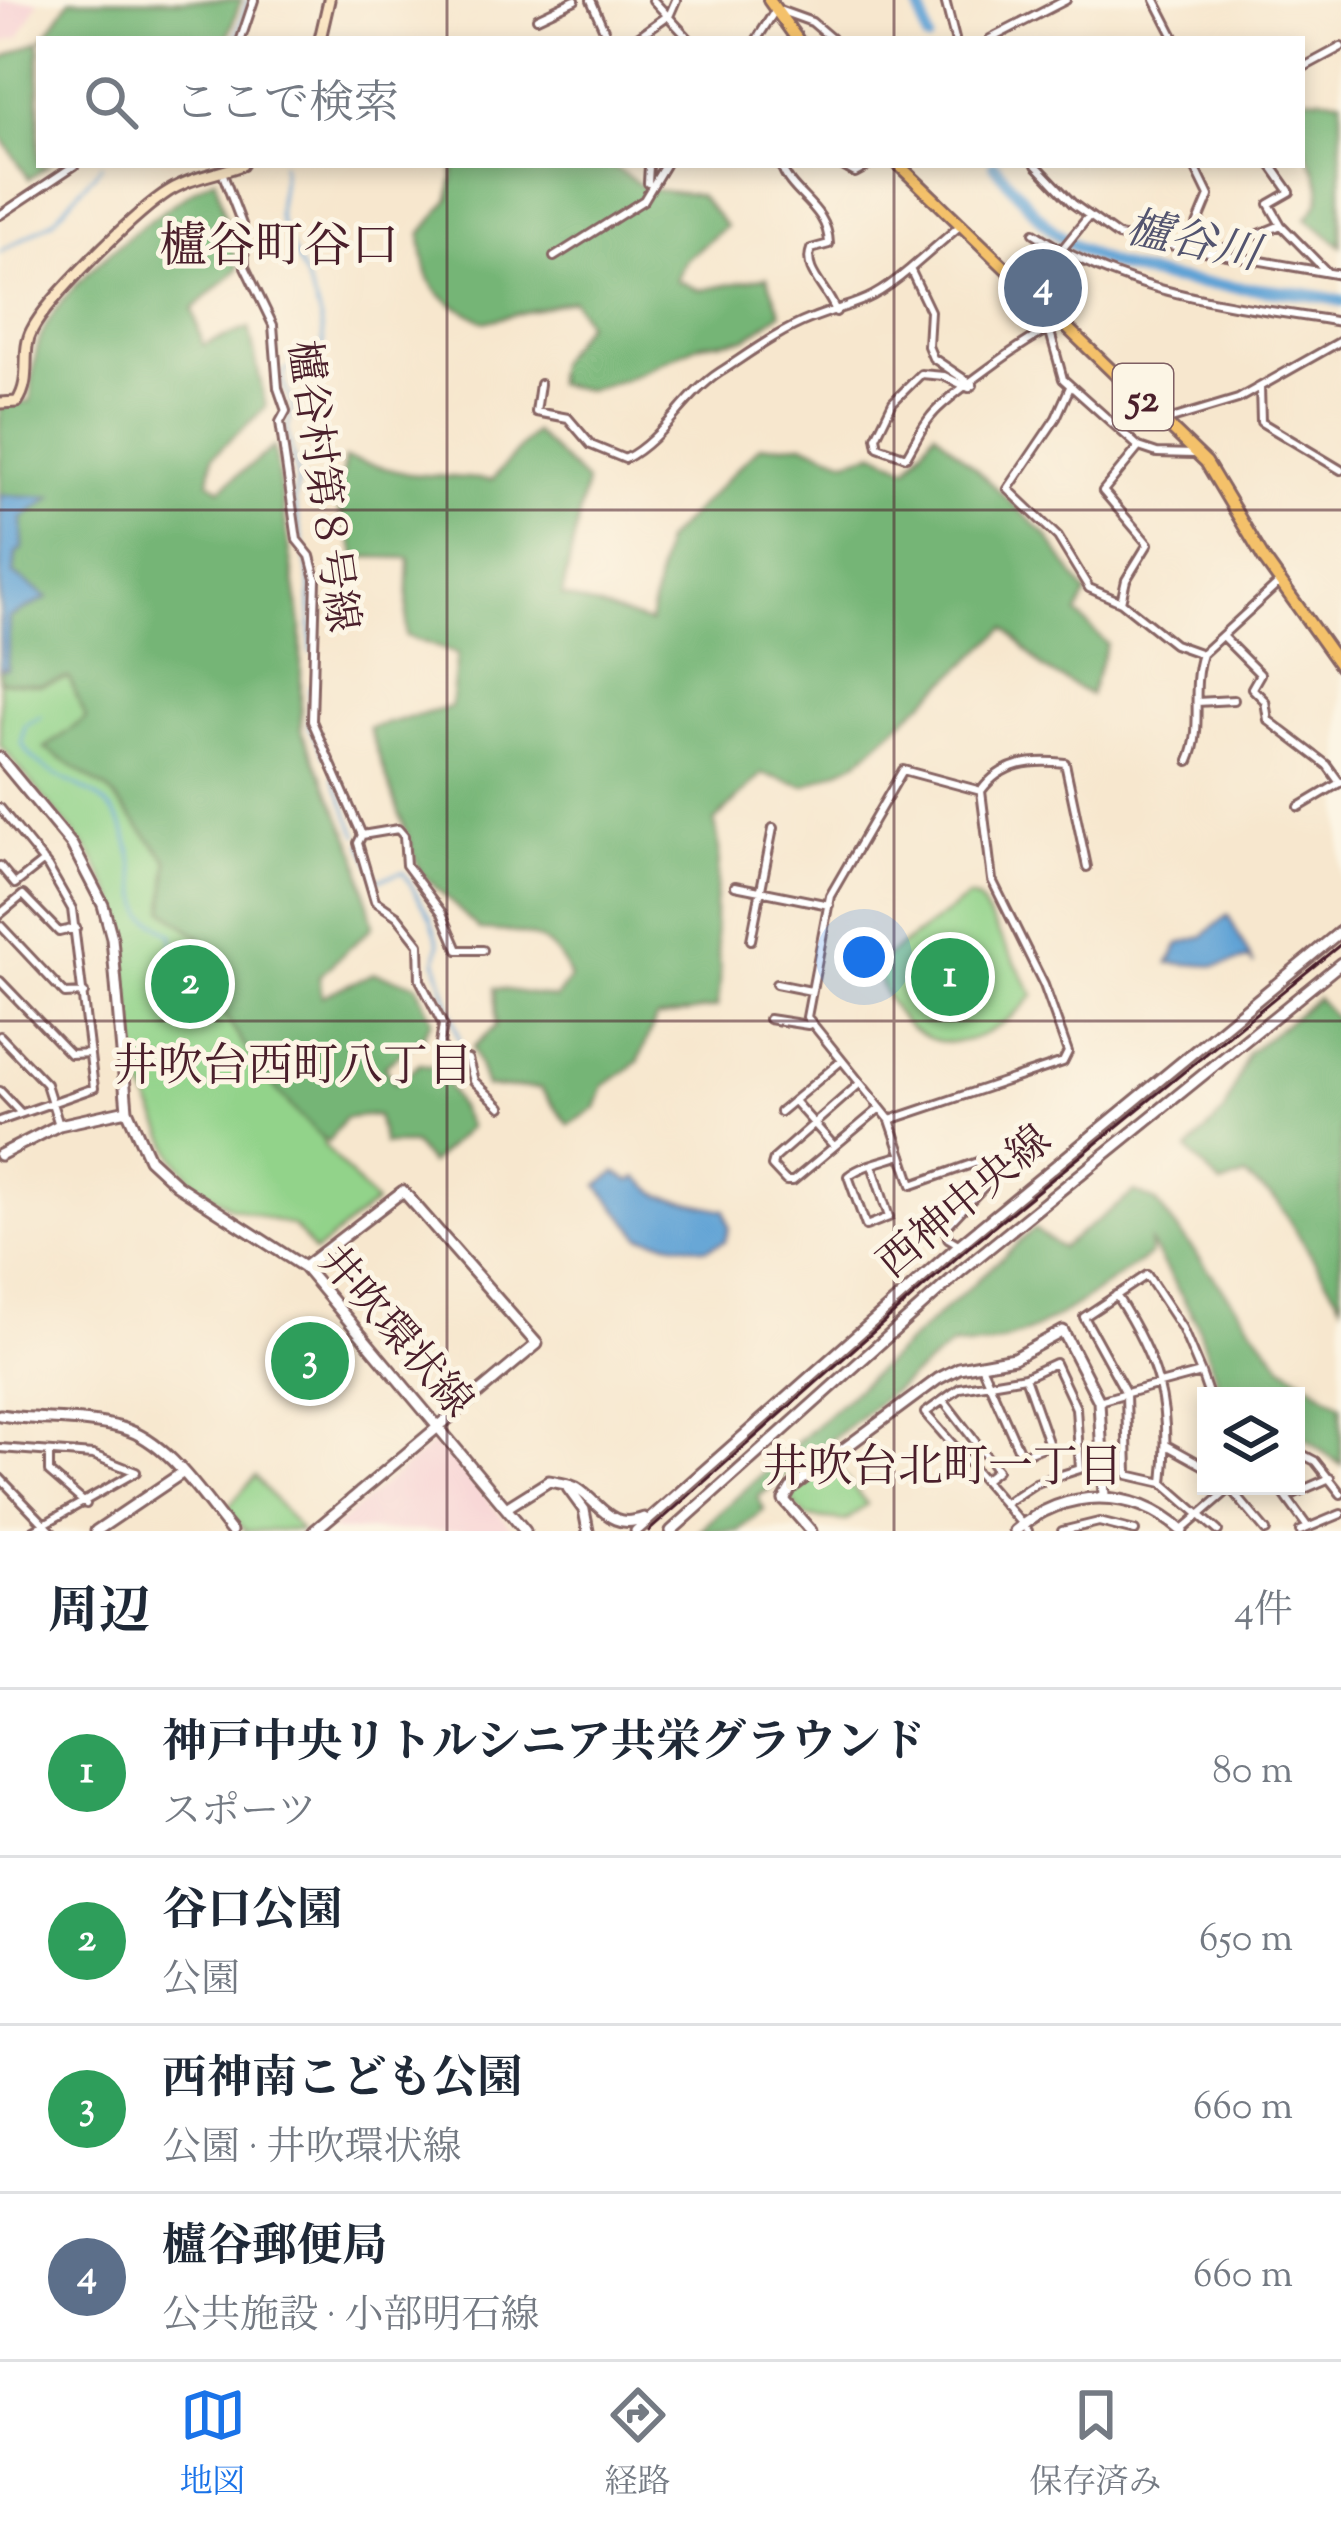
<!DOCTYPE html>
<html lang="ja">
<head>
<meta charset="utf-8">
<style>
  :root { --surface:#fff; --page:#f2f2f3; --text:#1f2937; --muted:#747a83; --line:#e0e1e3; --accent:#1a73e8 }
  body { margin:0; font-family:"Sorts Mill Goudy","Noto Serif JP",serif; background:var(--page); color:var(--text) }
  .controls { position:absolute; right:36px; bottom:36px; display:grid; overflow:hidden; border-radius:0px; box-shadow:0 6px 18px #0003 }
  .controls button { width:108px; height:108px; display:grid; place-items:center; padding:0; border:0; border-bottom:3px solid var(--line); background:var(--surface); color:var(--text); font:60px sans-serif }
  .you { position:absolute; left:864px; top:957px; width:42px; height:42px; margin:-30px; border:9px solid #fff; border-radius:50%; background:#1a73e8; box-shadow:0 0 0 18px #1a73e833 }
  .badge { display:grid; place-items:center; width:78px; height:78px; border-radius:50%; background:var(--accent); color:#fff; font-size:39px; font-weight:700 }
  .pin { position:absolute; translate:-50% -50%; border:6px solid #fff; box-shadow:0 3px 12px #0006 }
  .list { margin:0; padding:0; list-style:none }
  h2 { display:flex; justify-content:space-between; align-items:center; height:156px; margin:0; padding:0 48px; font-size:51px }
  h2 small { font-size:39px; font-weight:400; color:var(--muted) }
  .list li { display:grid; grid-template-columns:78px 1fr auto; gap:36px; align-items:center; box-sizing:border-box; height:168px; padding:0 48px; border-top:3px solid var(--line) }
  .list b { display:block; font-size:45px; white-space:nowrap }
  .list p { margin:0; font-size:39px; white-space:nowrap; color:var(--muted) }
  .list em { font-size:39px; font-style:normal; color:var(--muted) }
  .icon { flex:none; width:66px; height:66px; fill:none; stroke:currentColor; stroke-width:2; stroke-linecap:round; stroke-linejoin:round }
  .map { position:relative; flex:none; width:1341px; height:1531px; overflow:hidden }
  .search { position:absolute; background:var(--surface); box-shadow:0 6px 18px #0003; left:36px; right:36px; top:36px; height:132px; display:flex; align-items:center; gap:30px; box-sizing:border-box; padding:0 42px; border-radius:0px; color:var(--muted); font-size:45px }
  .sheet { height:828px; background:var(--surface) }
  nav { display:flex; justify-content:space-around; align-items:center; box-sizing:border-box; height:168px; border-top:3px solid var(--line); background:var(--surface); font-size:33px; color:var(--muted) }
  nav a { display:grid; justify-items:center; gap:6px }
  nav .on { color:var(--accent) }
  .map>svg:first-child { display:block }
  .built { fill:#f7cfd3 }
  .green { fill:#92d38a; stroke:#6e795a; stroke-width:3 }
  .forest { fill:#75b576; stroke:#606a50; stroke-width:3 }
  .water { fill:#61a3d5; stroke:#566180; stroke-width:3 }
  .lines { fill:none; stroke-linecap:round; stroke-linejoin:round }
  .stream { stroke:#61a3d5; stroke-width:3 }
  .river { stroke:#61a3d5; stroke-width:12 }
  .minor-casing { stroke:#876564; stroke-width:12 }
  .tertiary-casing { stroke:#876564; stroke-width:15 }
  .secondary-casing { stroke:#876564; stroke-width:15 }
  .primary-casing { stroke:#876564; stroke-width:16 }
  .minor { stroke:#fff; stroke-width:6 }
  .tertiary { stroke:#fff; stroke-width:9 }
  .secondary { stroke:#fbe6c4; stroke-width:9 }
  .primary { stroke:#f4c16b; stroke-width:10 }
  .rail { stroke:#4a1f2b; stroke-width:3 }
  .grid { fill:none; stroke:#4a1f2b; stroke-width:3; stroke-opacity:0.55 }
  .labels { text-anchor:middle; stroke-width:10; stroke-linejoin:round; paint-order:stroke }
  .shield { fill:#fcf5e5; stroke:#7f5f63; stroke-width:3 }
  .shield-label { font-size:39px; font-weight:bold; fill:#4a1f2b }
  .street-label { font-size:42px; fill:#4a1f2b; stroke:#fcf5e5 }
  .water-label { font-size:45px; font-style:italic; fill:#53546f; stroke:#fcf5e5 }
  .neighbourhood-label { font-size:45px; fill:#4a1f2b; stroke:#fcf5e5 }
  .quarter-label { font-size:48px; fill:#4a1f2b; stroke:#fcf5e5 }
</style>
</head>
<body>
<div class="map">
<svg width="1341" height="1531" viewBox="0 0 1341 1531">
  <rect width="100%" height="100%" fill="#fcf5e5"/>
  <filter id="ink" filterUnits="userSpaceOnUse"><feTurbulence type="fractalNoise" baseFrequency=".00833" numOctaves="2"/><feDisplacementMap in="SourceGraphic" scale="24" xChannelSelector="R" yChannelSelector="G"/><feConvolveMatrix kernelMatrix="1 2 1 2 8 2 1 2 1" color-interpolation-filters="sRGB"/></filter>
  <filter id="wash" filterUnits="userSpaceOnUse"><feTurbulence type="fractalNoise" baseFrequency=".004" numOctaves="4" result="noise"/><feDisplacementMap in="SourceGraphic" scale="48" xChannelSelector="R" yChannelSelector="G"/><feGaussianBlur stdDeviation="2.7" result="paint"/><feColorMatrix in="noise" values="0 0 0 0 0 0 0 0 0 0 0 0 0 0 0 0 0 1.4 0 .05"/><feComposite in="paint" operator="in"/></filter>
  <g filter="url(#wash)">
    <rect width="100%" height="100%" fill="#f7e7ce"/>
    <path class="built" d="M0,0l39,1 -20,36 -19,6z
      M433,1443l10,2 71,86h-185z"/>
    <path class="green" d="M77,674l79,159 161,280 7,32 51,58 -60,49 -22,-26 -63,-19 -35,-24 -20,-25 -35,-77 -24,-180 -26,-48 -90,-108v-64l40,4z
      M969,897l10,3 55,95c-62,69 -131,65 -160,-30z
      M832,1462l35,42 -21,17 -40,-4 -14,-15v-8z
      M255,1476l45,54 -55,1 -18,-22z"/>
    <path class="forest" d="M70,0h171l-14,39h-184z
      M39,41v124h10l-20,14 -29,-44v-76z
      M1302,97l39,2v147l-35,-28c32,-28 1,-53 -4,-80 -2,-13 0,-28 0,-41z
      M455,165h155l37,24 52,6 27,31 -41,35 -9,19 24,10 67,-13 14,36 -35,25 -45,6 -75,35 -38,11 -33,-6 1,-21 30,-40 -13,-23 -88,22c-50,-27 -59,-28 -64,-88l28,-35z
      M215,178l23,91 -45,40 10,36 46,-17 17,79 -53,49 -4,25 11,8 54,-42 27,178v105l56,124 16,72 -54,50 3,20 52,-23 42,11 16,36 -9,16 -39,30 11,17 25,-19 19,5 30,58 -39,37 -17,-20h-29l-7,-29 -32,3 -17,24c-58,-48 -97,-115 -135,-179l10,-23 -39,-30 4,-49 -59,-70 -64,-43 41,-30 -17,-40 -29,7 -40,-4v-275l30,-4c3,-20 3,-47 11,-66 23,-56 122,-130 174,-158z
      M935,431l113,106 38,57 -9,20 30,30 -17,51 -47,-27 -37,-40 -148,133 -53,25 -43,-12 -48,48c11,31 1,60 1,93 0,38 10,49 2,92l-61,11 -18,44 -34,24 -8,22 -27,17 -29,-37 -54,-1 -13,-40 23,-21 -1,-38 61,10 14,-19c-14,-45 -46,-47 -90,-49l-60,-58 -51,-144 82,-21 6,-53 -51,-18 3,-78 -52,-1 -20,-53 8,-46 64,16 83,6 42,-48 52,50 -24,114 88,27 14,-81 96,-96 44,-2 42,16 30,-8 32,16z
      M1317,998l24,26v279l-64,-102 -32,-25 -24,9 -33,-35 37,-39 23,-58z
      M1135,1192l21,10 126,163 59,40v60l-45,-33v-36h-74l-25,-73 -47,-81v13c-57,36 -126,100 -198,90l-194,152 6,13 -26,21h-39l335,-302 27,19z"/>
    <path class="water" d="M0,495l52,2 -30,21 1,30 -7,6 -2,20 34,24 -39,20 -2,51h-7z
      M1228,915l26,50 -5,-6 -33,7 -47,-3 10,-19 23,-7z
      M616,1172l14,9 8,-3 23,18 64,14 4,18 -4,13 -19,8 -65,-12 -43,-51z"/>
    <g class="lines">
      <path class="stream" d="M235,39l13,-39
        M282,165c4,18 -7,39 -2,55 13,39 55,100 40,142l-35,8 -2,13 10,24 -6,24 11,49 -4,21 16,80 1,72
        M0,252l53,-31 49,-56
        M310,687l-1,40 16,30
        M41,716l-16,9 -3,18c18,31 48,36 75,54 41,27 33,79 47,118l29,20 -1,25 9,23
        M333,777l24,58
        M362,843l15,37 26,-8 27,45 9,26 -3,18 25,85"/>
      <path class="river" d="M918,0l10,39
        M994,165c20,22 40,50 62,68 80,63 193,46 285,68"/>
    </g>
  </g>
  <g filter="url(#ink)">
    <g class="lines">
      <g class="minor-casing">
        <path id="minor" d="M591,0l17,39
          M653,0l36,39
          M945,0l10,39
          M1155,0l20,39
          M537,18l38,-18
          M241,39l13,-39
          M635,39l35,-25 6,-14
          M757,39l19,-30 36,13 20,17
          M990,39l76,-39
          M1302,68l39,-21
          M781,165c10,31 47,41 48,79l-18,5c-9,23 18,40 25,63
          M841,165l14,8 15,-8
          M1036,165l37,39 45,32 223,39
          M1271,165l19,27 -21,12 12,21 46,47
          M222,172l21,55 2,40 28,58 5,63 8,23 -6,11 17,118 13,16 6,23 -4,142 50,114 -4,8 17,58 22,15 22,28 1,36 23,45 -3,19 6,10 22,5 6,22 27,26
          M648,183l1,-18
          M0,215l75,-50
          M962,224l-52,45 20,42 -2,35 5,12 40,27
          M1034,233c95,63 196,71 307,89
          M1187,249l22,-53 -15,-31
          M1213,253l68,-28
          M554,257l90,-57 21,-35
          M1030,289l59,-73
          M1044,310l19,69 76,68 -36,44 45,53 -22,36 -5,22 -32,-14 -31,-51 -50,-48 48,-71 14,-31
          M540,384l-4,28 32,6 23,27 34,14c39,-20 58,-63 95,-87 28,-18 59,-41 90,-53 49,-19 56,-13 100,-50
          M1260,387l1,35 80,48
          M969,388l-25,-12 -23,-2 -28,28 -17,35 2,10 28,10c8,-13 15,-29 25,-41 13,-17 93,-75 115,-85
          M1168,420l70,-21 103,-58
          M1139,447l18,6 37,1
          M1121,602l53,42 28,10
          M1222,636l38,38 -8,14 13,13 3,19 59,45 13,18
          M1202,654l77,-71
          M1197,702l37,-2
          M1189,761c15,-34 1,-71 13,-107
          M1299,807l42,-25
          M0,808l48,59 24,42 22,179 -94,33
          M362,835l36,-6 6,7 2,29 36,48 16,37h25
          M0,866l15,18 29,-23
          M735,886l94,19
          M0,914l23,-19 36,37 17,-4
          M0,925l65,69 19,-1
          M751,940l22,-112
          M0,981l70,73 20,-1
          M776,984l35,7
          M769,1019l39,6
          M0,1036l46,48 13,41
          M858,1085l-84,74 -2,7 14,15h7l87,-73
          M0,1091l18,19
          M794,1101l40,45
          M780,1112l60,-50
          M890,1120l173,-58 5,-10 -24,-67 -52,-105 -11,-89c21,-29 51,-32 84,-28l22,104
          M872,1165l17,52 -23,9 -18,-50c14,-11 36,-15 54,-21
          M960,1245l-12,-7 -2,-11 46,-49 1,-12 -10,-6 -71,25 -22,-65 -83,-103 23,-121 73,-126 78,21
          M1116,1295c42,65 56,109 47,188
          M980,1363l41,92 28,-10 -24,-68
          M1201,1373l8,23
          M943,1400l54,70 -13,10
          M1099,1401c34,-10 68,-19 102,-28l-19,-45 -35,-53 -63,42 42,76 2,82 35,8 55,48
          M1168,1446l38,21
          M0,1448l93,7 43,17 -104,59
          M1296,1451l19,10 26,33
          M49,1454v18l37,32
          M0,1478l51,53
          M1278,1486l29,40
          M1230,1488l36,43
          M1286,1497l44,-19
          M1004,1504l32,-21 44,-14 -4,-61 -21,-45 -30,14 -65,11 -35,25 103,118
          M1062,1531l37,-9 36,9
          M1181,1531l52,-45
          M1300,1531l41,-17"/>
      </g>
      <g class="tertiary-casing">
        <path id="tertiary" d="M0,758l72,87 31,60 9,33 15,172 22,49 28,26 127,82 221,264
          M0,1155l59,-30 68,-15
          M304,1267l99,-76 134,153 -223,187
          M0,1415c40,6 83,2 122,13 46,13 80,68 109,103
          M568,1488l16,22 4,21
          M506,1508l43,-27c9,2 22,3 29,8 24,16 32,42 66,29
          M96,1531l86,-58
          M636,1531l322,-285 383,-315
          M671,1531l291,-261 379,-307
          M811,1531l-27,-31 7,-12 147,-109 21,-11 55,-10 49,-27 36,70 5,95
          M1015,1531c51,-44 118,-44 167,0"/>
      </g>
      <g class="secondary-casing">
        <path id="secondary" d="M320,39l9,-39
          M0,403l17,-1c16,-23 3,-50 15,-72 16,-32 101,-114 131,-135 25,-18 52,-20 79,-30"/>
      </g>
      <g class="primary-casing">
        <path id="primary" d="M769,0l28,39
          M899,165l307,297 58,97 77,108"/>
      </g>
      <use href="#minor" class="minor"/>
      <use href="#tertiary" class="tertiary"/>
      <use href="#secondary" class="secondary"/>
      <use href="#primary" class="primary"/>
      <path class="rail" d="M649,1531l320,-284 372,-303"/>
    </g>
  </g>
  <path class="grid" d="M447,0v39M894,0v39M447,165v1366M894,165v1366M0,510h1341M0,1021h1341"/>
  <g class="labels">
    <rect class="shield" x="1113" y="364" width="60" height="66" rx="9"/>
    <g class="shield-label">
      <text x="1143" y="411">52</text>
    </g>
    <g class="street-label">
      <text transform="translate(325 486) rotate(82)" y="15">櫨谷村第８号線</text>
      <text transform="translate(963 1200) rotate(-40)" y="15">西神中央線</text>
      <text transform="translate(397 1330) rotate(49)" y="15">井吹環状線</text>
    </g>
    <g class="water-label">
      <text transform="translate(1193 239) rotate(12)" y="16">櫨谷川</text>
    </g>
    <g class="neighbourhood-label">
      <text x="293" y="1080">井吹台西町八丁目</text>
      <text x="943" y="1481">井吹台北町一丁目</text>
    </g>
    <g class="quarter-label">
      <text x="279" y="261">櫨谷町谷口</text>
    </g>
  </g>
</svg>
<div class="controls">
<button><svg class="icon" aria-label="layers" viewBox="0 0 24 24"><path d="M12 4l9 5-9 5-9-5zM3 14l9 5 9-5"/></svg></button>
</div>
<div class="you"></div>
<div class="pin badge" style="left:950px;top:977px;background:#2e9e5b">1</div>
<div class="pin badge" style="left:190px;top:984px;background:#2e9e5b">2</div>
<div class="pin badge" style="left:310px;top:1361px;background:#2e9e5b">3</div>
<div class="pin badge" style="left:1043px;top:288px;background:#5c6f8a">4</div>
<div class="search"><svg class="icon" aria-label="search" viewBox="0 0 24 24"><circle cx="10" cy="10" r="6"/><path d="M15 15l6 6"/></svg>ここで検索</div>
</div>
<section class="sheet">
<h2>周辺<small>4件</small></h2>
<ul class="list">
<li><span class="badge" style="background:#2e9e5b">1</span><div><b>神戸中央リトルシニア共栄グラウンド</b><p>スポーツ</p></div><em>80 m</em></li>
<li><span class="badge" style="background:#2e9e5b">2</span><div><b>谷口公園</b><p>公園</p></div><em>650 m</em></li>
<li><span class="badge" style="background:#2e9e5b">3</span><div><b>西神南こども公園</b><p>公園 · 井吹環状線</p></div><em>660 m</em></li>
<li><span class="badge" style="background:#5c6f8a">4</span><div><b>櫨谷郵便局</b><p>公共施設 · 小部明石線</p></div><em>660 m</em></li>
</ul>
</section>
<nav>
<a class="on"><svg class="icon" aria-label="map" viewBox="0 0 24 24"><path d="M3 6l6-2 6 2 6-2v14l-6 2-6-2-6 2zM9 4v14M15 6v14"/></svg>地図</a>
<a><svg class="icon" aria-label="directions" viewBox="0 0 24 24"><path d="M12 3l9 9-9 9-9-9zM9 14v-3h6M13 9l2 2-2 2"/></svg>経路</a>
<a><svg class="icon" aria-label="saved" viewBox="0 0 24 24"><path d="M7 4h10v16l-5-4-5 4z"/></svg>保存済み</a>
</nav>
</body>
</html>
